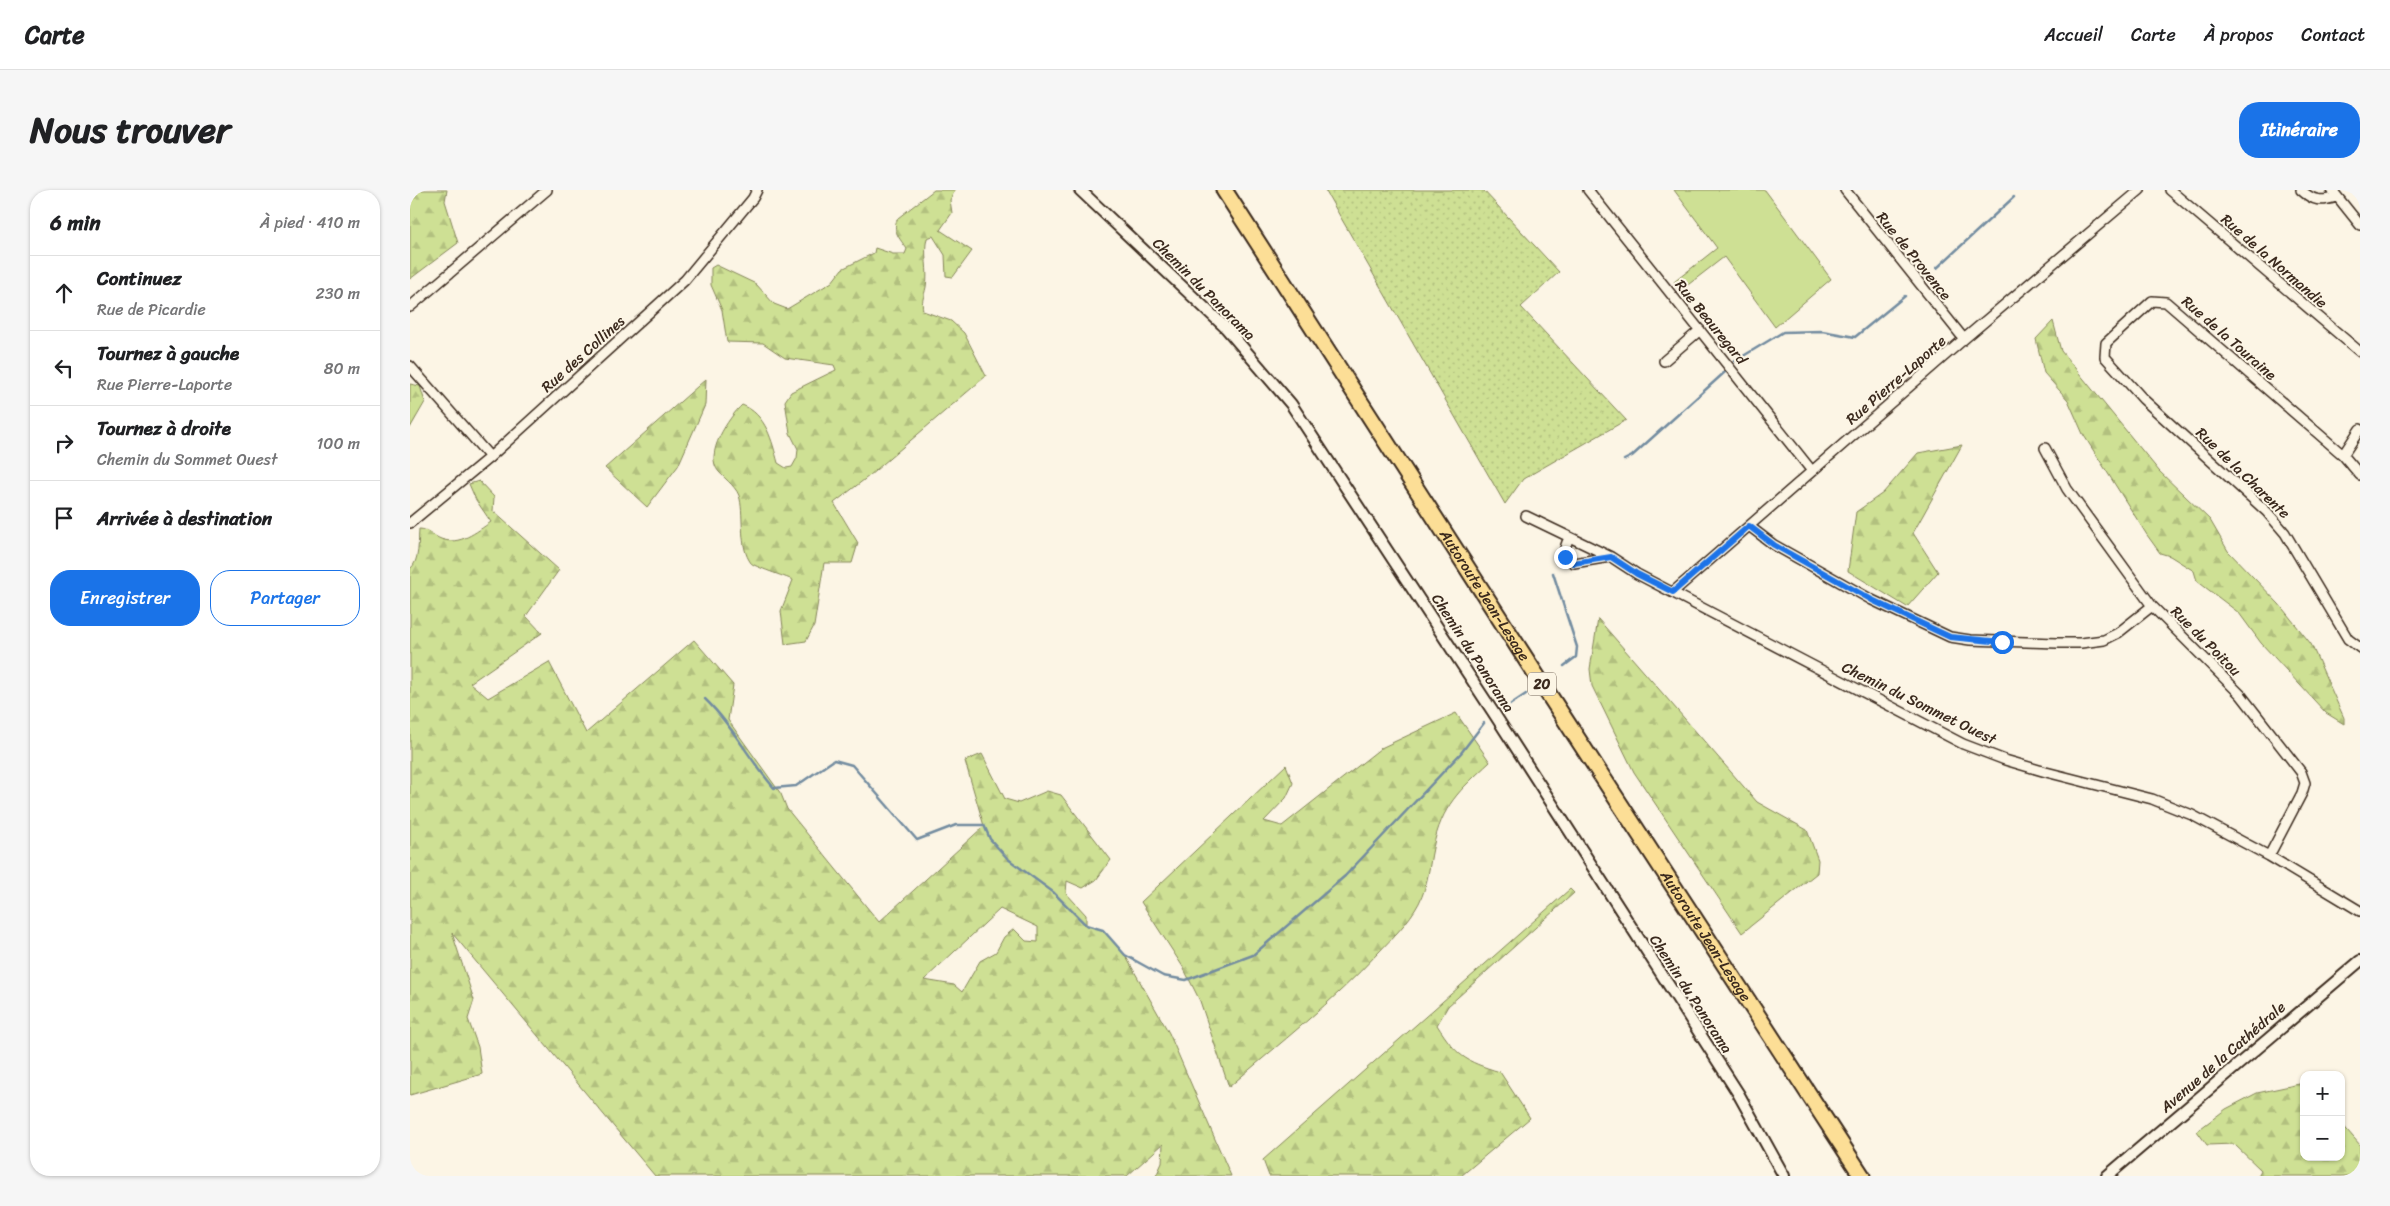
<!DOCTYPE html>
<html lang="fr">
<head>
<meta charset="utf-8">
<style>
  :root { --surface:#fff; --page:#f6f6f6; --text:#202124; --muted:#757577; --line:#e0e0e0; --accent:#1a73e8 }
  body { margin:0; font-family:Sriracha,sans-serif; background:var(--page); color:var(--text) }
  .controls { position:absolute; right:15px; bottom:15px; display:grid; overflow:hidden; border-radius:10px; box-shadow:0 1px 4px #0004 }
  .controls button { width:45px; height:45px; display:grid; place-items:center; padding:0; border:0; border-bottom:1px solid var(--line); background:var(--surface); color:var(--text); font:25px sans-serif }
  .stop { position:absolute; width:15px; height:15px; margin:-11px; border:4px solid #1a73e8; border-radius:50%; background:#fff }
  .stop.end { background:#1a73e8; border-color:#fff; box-shadow:0 1px 5px #0008 }
  .list { margin:0; padding:0; list-style:none }
  h2 { display:flex; justify-content:space-between; align-items:center; height:65px; margin:0; padding:0 20px; font-size:21px }
  h2 small { font-size:16px; font-weight:400; color:var(--muted) }
  .list li { display:grid; grid-template-columns:32px 1fr auto; gap:15px; align-items:center; box-sizing:border-box; height:75px; padding:0 20px; border-top:1px solid var(--line) }
  .list b { display:block; font-size:19px; white-space:nowrap }
  .list p { margin:0; font-size:16px; white-space:nowrap; color:var(--muted) }
  .list em { font-size:16px; font-style:normal; color:var(--muted) }
  .actions { display:flex; gap:10px; padding:15px 20px }
  .actions a { flex:1; padding:11px 0; border:1px solid var(--accent); border-radius:20px; text-align:center; font-size:18px; color:var(--accent) }
  .actions .main { background:var(--accent); color:#fff }
  .icon { flex:none; width:28px; height:28px; fill:none; stroke:currentColor; stroke-width:2; stroke-linecap:round; stroke-linejoin:round }
  .map { position:relative; flex:none; width:1950px; height:986px; overflow:hidden; border-radius:20px }
  header { display:flex; align-items:center; gap:30px; box-sizing:border-box; height:70px; padding:0 25px; background:var(--surface); border-bottom:1px solid var(--line) }
  header strong { font-size:24px }
  nav { display:flex; gap:28px; margin-inline-start:auto; font-size:18px }
  .intro { display:flex; align-items:center; justify-content:space-between; box-sizing:border-box; height:120px; padding:0 30px }
  h1 { margin:0; font-size:35px }
  .button { padding:12px 22px; border-radius:20px; background:var(--accent); color:#fff; font-size:18px; font-weight:700 }
  main { display:flex; gap:30px; padding:0 30px }
  aside { flex:1; background:var(--surface); border-radius:20px; box-shadow:0 1px 4px #0004 }
  .map>svg:first-child { display:block }
  .grass { fill:url(#grass-dots); stroke:#848559 }
  .forest { fill:url(#forest-firs); stroke:#848559; fill-rule:evenodd }
  .park { fill:#cee094; stroke:#848559 }
  .lines { fill:none; stroke-linecap:round; stroke-linejoin:round }
  .stream { stroke:#738ca0; stroke-width:2.5 }
  .minor-casing { stroke:#3b2a1e; stroke-width:12 }
  .tertiary-casing { stroke:#3b2a1e; stroke-width:14 }
  .motorway-casing { stroke:#3b2a1e; stroke-width:19 }
  .minor { stroke:#fcf5e5; stroke-width:9 }
  .tertiary { stroke:#fcf5e5; stroke-width:10 }
  .motorway { stroke:#fcde96; stroke-width:15 }
  .route { stroke:#1a73e8; stroke-width:6 }
  .labels { text-anchor:middle; stroke-width:4; stroke-linejoin:round; paint-order:stroke }
  .shield { fill:#fcf5e5; stroke:#75675a; stroke-width:1 }
  .shield-label { font-size:14px; font-weight:bold; fill:#3b2a1e }
  .street-label { font-size:15px; fill:#3b2a1e; stroke:#fcf5e5 }
</style>
</head>
<body>
<header>
<strong>Carte</strong>
<nav><a>Accueil</a><a>Carte</a><a>À propos</a><a>Contact</a></nav>
</header>
<div class="intro"><h1>Nous trouver</h1><a class="button">Itinéraire</a></div>
<main>
<aside>
<h2>6 min<small>À pied · 410 m</small></h2>
<ul class="list">
<li><svg class="icon" aria-label="ahead" viewBox="0 0 24 24"><path d="M12 20V5M6 11l6-6 6 6"/></svg><div><b>Continuez</b><p>Rue de Picardie</p></div><em>230 m</em></li>
<li><svg class="icon" aria-label="left" viewBox="0 0 24 24"><path d="M17 20v-9H6M10 6l-5 5 5 5"/></svg><div><b>Tournez à gauche</b><p>Rue Pierre-Laporte</p></div><em>80 m</em></li>
<li><svg class="icon" aria-label="right" viewBox="0 0 24 24"><path d="M7 20v-9h11M14 6l5 5-5 5"/></svg><div><b>Tournez à droite</b><p>Chemin du Sommet Ouest</p></div><em>100 m</em></li>
<li><svg class="icon" aria-label="arrive" viewBox="0 0 24 24"><path d="M6 21V4h12l-3 4 3 4H6"/></svg><div><b>Arrivée à destination</b></div></li>
</ul>
<div class="actions"><a class="main">Enregistrer</a><a>Partager</a></div>
</aside>
<div class="map">
<svg width="1950" height="986" viewBox="0 0 1950 986">
  <defs>
    <pattern id="grass-dots" width="8" height="8" patternUnits="userSpaceOnUse" patternTransform="scale(1.25)"><rect width="8" height="8" fill="#cee094"/><path d="M2 2h.1M6 6h.1" fill="none" stroke="#b2c07f" stroke-width="1.8" stroke-linecap="round"/></pattern>
    <pattern id="forest-firs" width="22" height="20" patternUnits="userSpaceOnUse" patternTransform="scale(1.25)"><rect width="22" height="20" fill="#cee094"/><path d="M5 1l3.5 6h-7zM16 11l3.5 6h-7z" fill="#b2c07f"/></pattern>
  </defs>
  <rect width="100%" height="100%" fill="#fcf5e5"/>
  <filter id="ink" filterUnits="userSpaceOnUse"><feTurbulence type="fractalNoise" baseFrequency=".02" numOctaves="2"/><feDisplacementMap in="SourceGraphic" scale="10" xChannelSelector="R" yChannelSelector="G"/><feConvolveMatrix kernelMatrix="1 2 1 2 8 2 1 2 1" color-interpolation-filters="sRGB"/></filter>
  <g filter="url(#ink)">
    <path class="grass" d="M915,0h158l76,82 -38,35 105,113 -103,59 -18,25z"/>
    <path class="forest" d="M0,0h37l-2,11 13,42 -48,36z
      M524,0h21l-5,10 2,13 -12,17 32,21 -19,26 -7,-1 -1,-21 -12,-19 -6,2c-4,16 2,33 -1,49 -2,10 -5,14 -3,24l28,10 13,12 22,43 -117,100 -35,27 24,40 -6,20h-28l-10,63 -8,15 -21,3 -4,-33 12,-31c-7,-3 -40,-14 -42,-17 -12,-16 -7,-45 -11,-64 -2,-11 -14,-19 -21,-27 -16,-17 10,-55 23,-67 24,9 30,36 36,58l8,5 6,-1 5,-9 1,-9 -8,-16 -5,-32 6,-9 45,-22 -2,-5 -49,-7 -22,-15 -36,-1 -5,-32 -11,-25v-17l5,-3 40,19 18,20 13,5 45,-27 10,-13 32,-16 1,-5 18,6h12l2,-5c-7,-10 -16,-19 -9,-31z
      M1643,131l8,30 98,120 51,49 18,31 51,53 32,40 33,74v6l-18,-11 -65,-70 -22,-30 -42,-32 -3,-10 -24,-15 -10,-3 -13,-18 -64,-101 -15,-34 -24,-27 -8,-34z
      M296,189l-1,26 -27,61 -31,41 -42,-39z
      M0,194l10,2 5,16 -15,26z
      M1552,255l-49,88 25,39 -31,35 -59,-36 8,-59 27,-19 35,-40z
      M69,291l15,16 -1,14 66,59 -33,46 16,17 -72,50 18,15 61,-36 37,71 108,-93 39,45 -5,35 53,74 6,15 92,113 105,-96 -19,-65 17,-7 23,45 14,4 28,-12 14,4 50,65 -15,20 -13,8 -16,-7 -1,12 20,22v10l17,5 22,25 44,78 62,143h-75l6,-13 1,-19 -36,32h-472l-203,-243 22,67 -6,19 10,28 4,27 -72,21v-526c10,-8 8,-28 9,-40 9,0 14,7 22,10 19,7 35,-7 50,-17l-15,-22 -7,-16zM590,719l38,18v15l-12,-1 -12,-12 -10,8 -8,15 -16,9 -18,31 -8,-7 -30,-5z
      M1188,429l159,183 50,28 11,30 -1,13 -75,60 -108,-161 -42,-86 -2,-17z
      M1046,523l34,49c-31,29 -48,43 -57,86 -4,19 -5,37 -14,55 -10,19 -26,34 -41,50 -45,49 -98,90 -149,134l-29,-86 -17,-34 -42,-65 145,-137 7,18 -7,15 -22,23 18,5 99,-78z
      M1160,699l4,4 -126,113 -11,19c20,31 27,36 63,47l30,46 -69,58h-192l-6,-16z
      M1894,893v74h37v-34l19,22v31h-102l3,-6 -27,-26 -27,1 -10,-14 29,-22 31,-16z"/>
    <path class="park" d="M1264,0h91l66,89 -56,48 -51,-70 -44,34 -6,-9 43,-34z"/>
    <g class="lines">
      <path class="stream" d="M1527,78l77,-71
        M1325,171l48,-29 39,-1 33,6 50,-41
        M1214,270l8,-4 93,-84
        M1143,383l24,74 -1,10 -12,9
        M295,509c27,26 44,60 69,89l22,-2 38,-26 18,5 65,75 39,-15h28l6,14 18,20 45,33 33,33 17,5 22,25 38,21 23,4 67,-25 92,-79 116,-123 23,-30
        M1101,514l15,-10"/>
      <g class="minor-casing">
        <path id="minor" d="M1178,0l224,281
          M1435,0l119,149
          M1760,0l190,162
          M1891,0c12,11 20,12 35,7
          M1922,0l28,35
          M0,117l137,-117
          M1254,171l36,-31
          M0,176l80,91
          M1635,258l22,41 85,117 89,89 60,77 4,11 -3,10 -33,63
          M1933,265l17,-26
          M1950,285l-17,-20 -177,-153 -14,-1 -46,42 -1,14 38,42 124,113 18,21 63,106 12,9
          M1116,326l85,41 26,17 326,170 42,16 41,12 106,27 40,16 77,41 91,55
          M0,333l80,-66 195,-177 68,-82 4,-8
          M1339,336l25,19 98,55 78,37 20,3 87,3h24l23,-3 14,-7 34,-27
          M1159,348c-5,10 -8,20 5,25l36,-6
          M1263,402l291,-253 176,-149"/>
      </g>
      <g class="tertiary-casing">
        <path id="tertiary" d="M670,0l146,138 65,76 204,311 243,378 46,83
          M1697,986l253,-215"/>
      </g>
      <g class="motorway-casing">
        <g id="motorway">
          <path id="s1" d="M814,0l314,488 324,498"/>
        </g>
      </g>
      <use href="#minor" class="minor"/>
      <use href="#tertiary" class="tertiary"/>
      <use href="#motorway" class="motorway"/>
    </g>
  </g>
  <g class="lines" filter="url(#ink)">
    <path class="route" d="M1155,367l9,6 37,-6 26,17 36,18 76,-66 25,19 98,55 63,30 15,7 52,5"/>
  </g>
  <g class="labels">
    <rect class="shield" x="1118" y="482.5" width="28" height="23" rx="4"/>
    <g class="shield-label">
      <text x="1132" y="499">20</text>
    </g>
    <g class="street-label">
      <text transform="translate(1504 66) rotate(51)" y="5">Rue de Provence</text>
      <text transform="translate(1864 71) rotate(41)" y="5">Rue de la Normandie</text>
      <text transform="translate(794 99) rotate(45)" y="5">Chemin du Panorama</text>
      <text transform="translate(1301 132) rotate(51)" y="5">Rue Beauregard</text>
      <text transform="translate(1819 148) rotate(41)" y="5">Rue de la Touraine</text>
      <text transform="translate(173 164) rotate(-42)" y="5">Rue des Collines</text>
      <text transform="translate(1486 190) rotate(-41)" y="5">Rue Pierre-Laporte</text>
      <text transform="translate(1833 283) rotate(44)" y="5">Rue de la Charente</text>
      <text dy="5" stroke="none"><textPath href="#s1" startOffset="482">Autoroute Jean-Lesage</textPath></text>
      <text transform="translate(1796 451) rotate(45)" y="5">Rue du Poitou</text>
      <text transform="translate(1063 463) rotate(57)" y="5">Chemin du Panorama</text>
      <text transform="translate(1509 513) rotate(26)" y="5">Chemin du Sommet Ouest</text>
      <text dy="5" stroke="none"><textPath href="#s1" startOffset="888">Autoroute Jean-Lesage</textPath></text>
      <text transform="translate(1281 804) rotate(57)" y="5">Chemin du Panorama</text>
      <text transform="translate(1813 867) rotate(-41)" y="5">Avenue de la Cathédrale</text>
    </g>
  </g>
</svg>
<div class="controls">
<button>+</button>
<button>−</button>
</div>
<div class="stop" style="left:1592px;top:452px"></div>
<div class="stop end" style="left:1155px;top:367px"></div>
</div>
</main>
</body>
</html>
